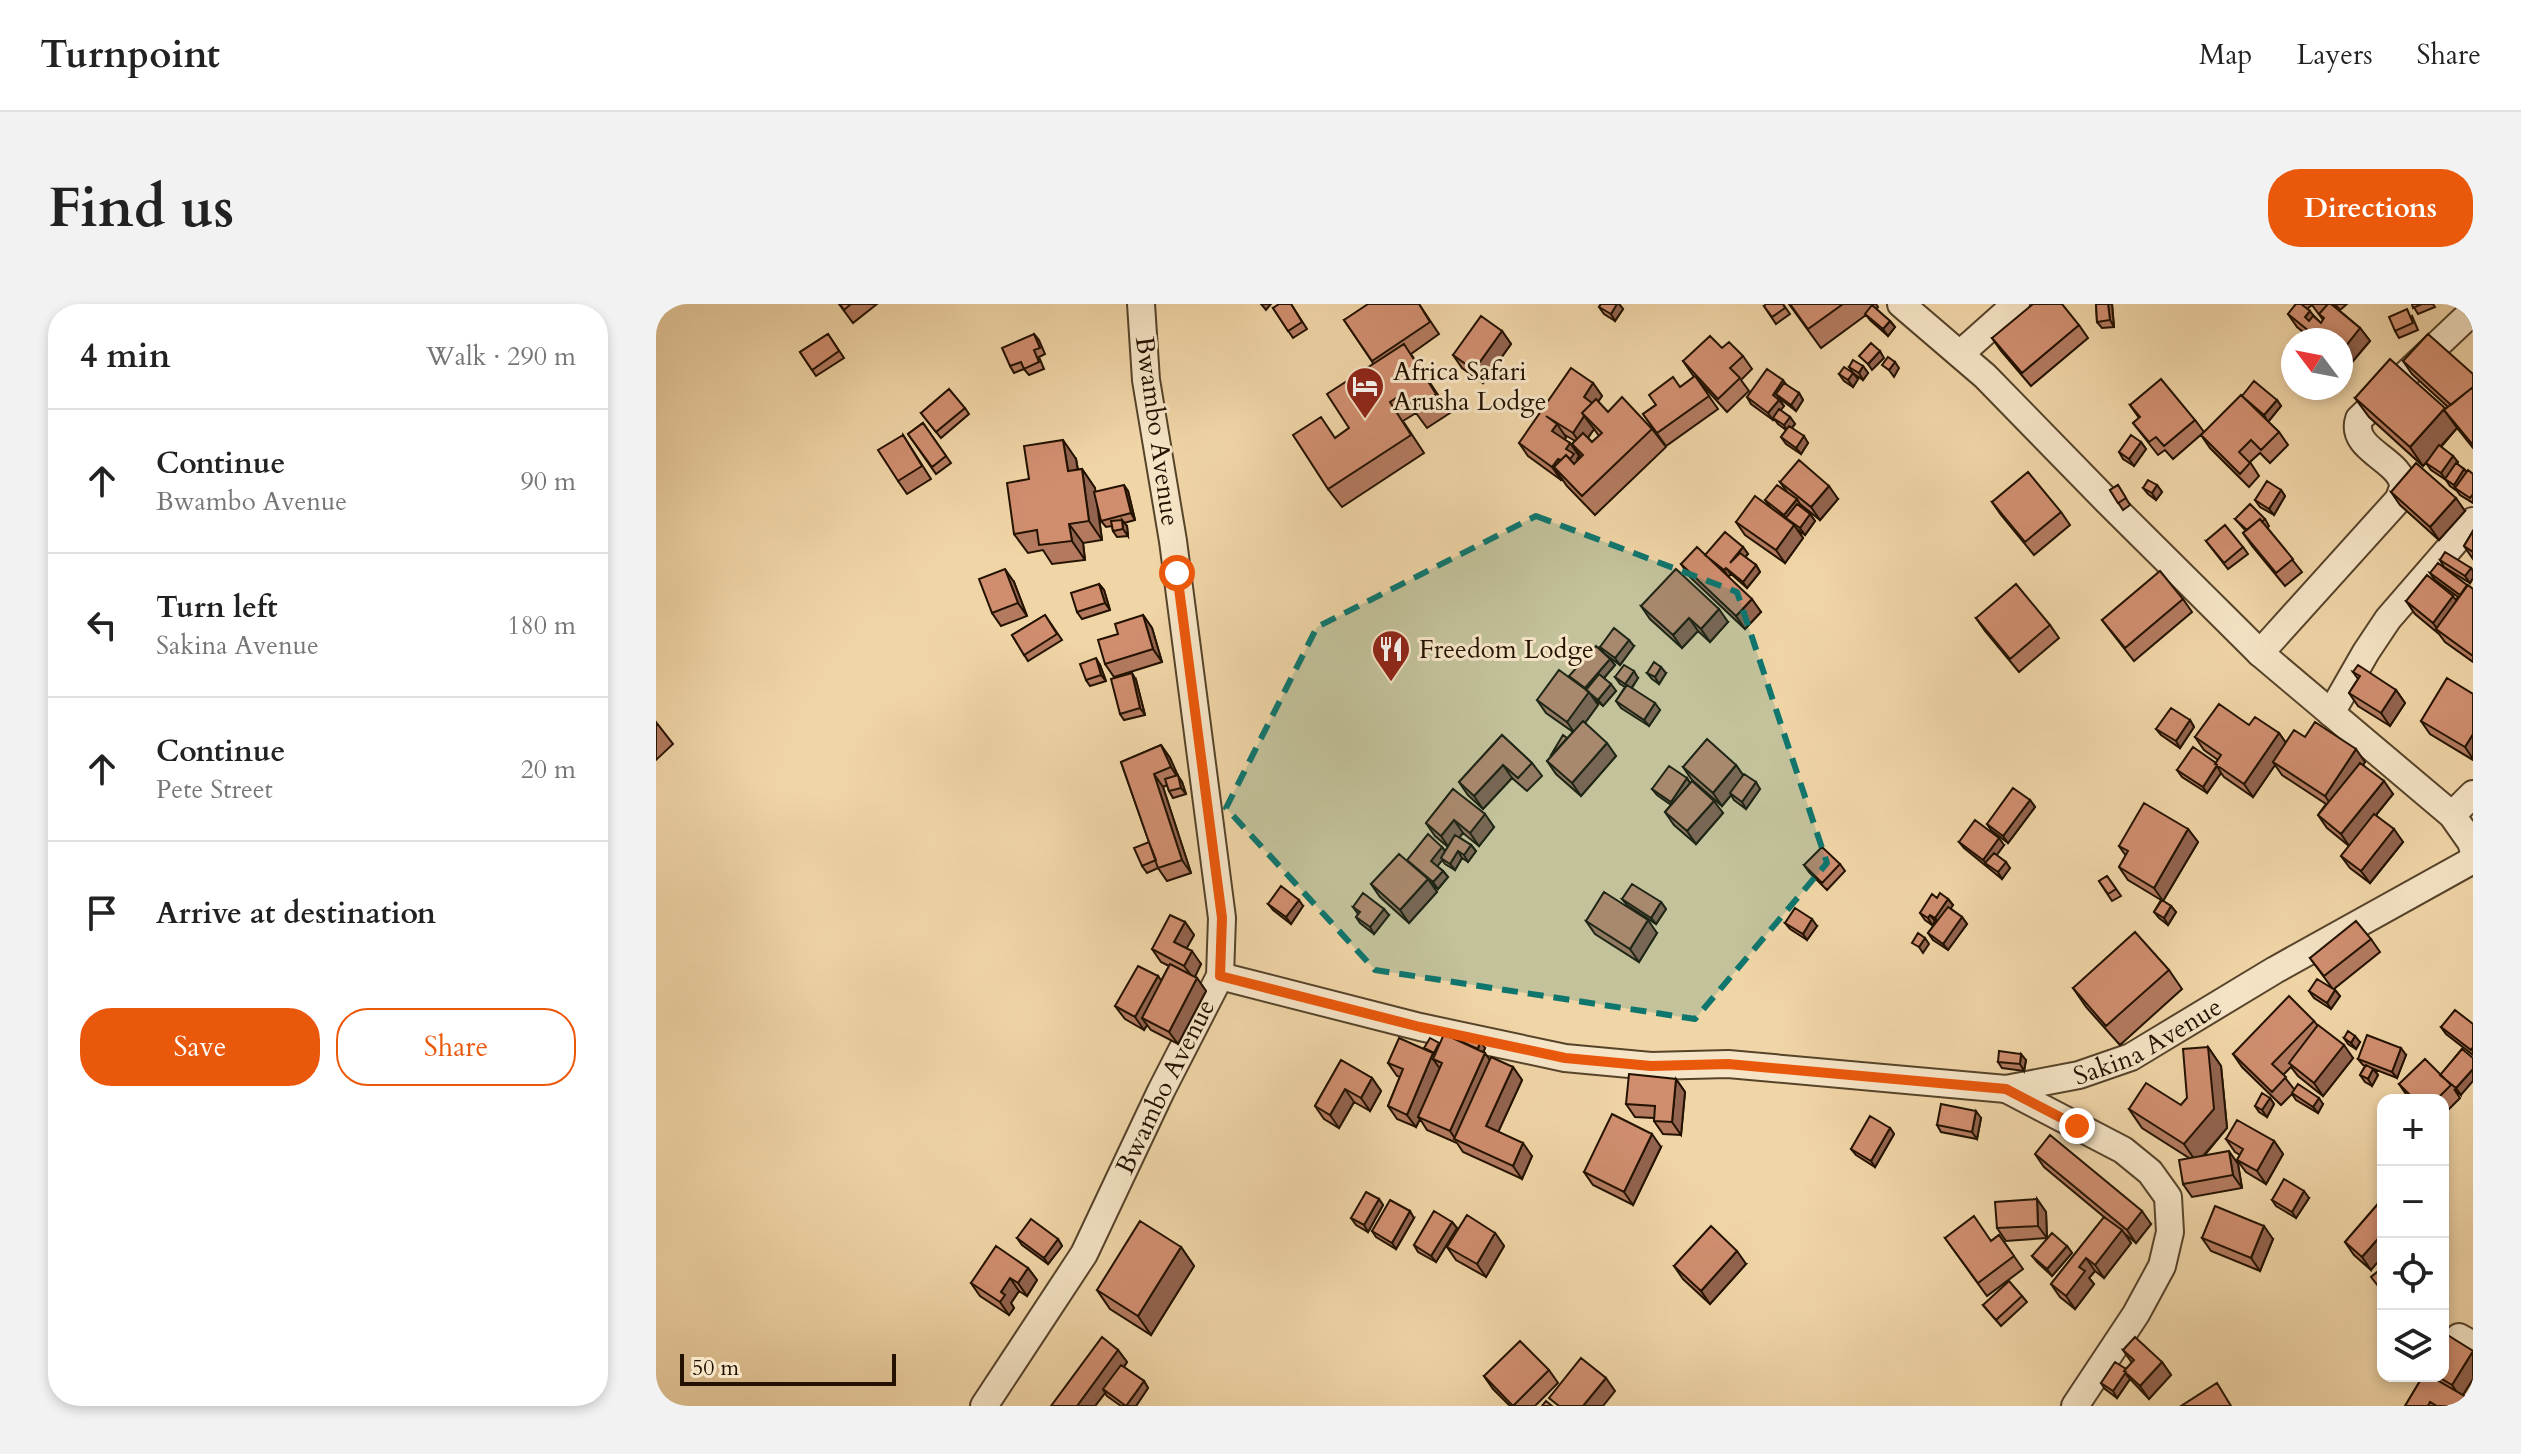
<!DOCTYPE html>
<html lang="en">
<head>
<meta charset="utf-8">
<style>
  :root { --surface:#fff; --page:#f2f2f2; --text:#222; --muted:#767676; --line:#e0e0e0; --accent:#ea580c }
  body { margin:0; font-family:Cardo,serif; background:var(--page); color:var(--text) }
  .controls { position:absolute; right:24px; bottom:24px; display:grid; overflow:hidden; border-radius:16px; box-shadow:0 4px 12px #0003 }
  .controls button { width:72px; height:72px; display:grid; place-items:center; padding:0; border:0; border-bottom:2px solid var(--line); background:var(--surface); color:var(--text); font:40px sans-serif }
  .compass { position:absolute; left:1625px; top:24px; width:72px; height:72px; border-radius:50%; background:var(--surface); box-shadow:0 4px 12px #0003; rotate:302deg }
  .scale { position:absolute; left:24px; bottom:20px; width:216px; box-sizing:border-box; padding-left:8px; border:4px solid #231200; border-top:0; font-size:22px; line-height:28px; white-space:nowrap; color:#231200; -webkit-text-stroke:6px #f5e4c6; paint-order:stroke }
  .stop { position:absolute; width:24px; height:24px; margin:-18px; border:6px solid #ea580c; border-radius:50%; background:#fff }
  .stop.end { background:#ea580c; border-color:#fff; box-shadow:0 2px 8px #0008 }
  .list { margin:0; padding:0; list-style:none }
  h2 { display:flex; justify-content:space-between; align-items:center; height:104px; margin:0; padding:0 32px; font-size:34px }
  h2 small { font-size:26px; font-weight:400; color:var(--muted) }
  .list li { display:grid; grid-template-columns:52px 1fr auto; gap:24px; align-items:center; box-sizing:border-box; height:144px; padding:0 32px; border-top:2px solid var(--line) }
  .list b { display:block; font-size:30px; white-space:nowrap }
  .list p { margin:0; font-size:26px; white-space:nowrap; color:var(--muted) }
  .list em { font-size:26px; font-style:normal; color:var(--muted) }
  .actions { display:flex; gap:16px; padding:24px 32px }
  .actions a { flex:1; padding:18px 0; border:2px solid var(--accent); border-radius:32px; text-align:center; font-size:28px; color:var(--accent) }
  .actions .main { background:var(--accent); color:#fff }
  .icon { flex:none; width:44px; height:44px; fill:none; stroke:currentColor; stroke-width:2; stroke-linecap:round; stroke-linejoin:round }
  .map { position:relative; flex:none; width:1817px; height:1102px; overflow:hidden; border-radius:32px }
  header { display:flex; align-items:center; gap:48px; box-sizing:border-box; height:112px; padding:0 40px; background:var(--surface); border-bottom:2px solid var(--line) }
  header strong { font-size:38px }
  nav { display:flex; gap:44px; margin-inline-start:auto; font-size:28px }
  .intro { display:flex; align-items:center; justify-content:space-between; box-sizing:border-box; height:192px; padding:0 48px }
  h1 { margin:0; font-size:56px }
  .button { padding:20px 36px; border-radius:32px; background:var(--accent); color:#fff; font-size:28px; font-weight:700 }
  main { display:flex; gap:48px; padding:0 48px }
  aside { flex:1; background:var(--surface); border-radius:32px; box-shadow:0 4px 12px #0003 }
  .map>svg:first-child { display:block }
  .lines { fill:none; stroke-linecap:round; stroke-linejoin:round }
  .street-casing { stroke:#56432a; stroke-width:30 }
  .street { stroke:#f5e4c6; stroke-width:26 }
  .wall { fill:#b37a5f; stroke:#231200; stroke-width:2; fill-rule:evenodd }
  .shaded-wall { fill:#92634e; stroke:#231200; stroke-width:2 }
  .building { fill:#d08e6f; stroke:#231200; stroke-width:2 }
  .route { stroke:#ea580c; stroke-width:10 }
  .marked { fill:#0f766e; fill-opacity:0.2; stroke:#0f766e; stroke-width:6; stroke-dasharray:16 10; stroke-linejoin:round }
  .labels { text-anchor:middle; stroke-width:6; stroke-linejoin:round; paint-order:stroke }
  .poi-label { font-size:26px; fill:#231200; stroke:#f5e4c6; text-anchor:start }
  .street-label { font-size:26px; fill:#231200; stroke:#f5e4c6 }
</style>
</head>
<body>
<header>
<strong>Turnpoint</strong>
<nav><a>Map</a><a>Layers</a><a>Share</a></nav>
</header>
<div class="intro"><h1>Find us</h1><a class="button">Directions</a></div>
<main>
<aside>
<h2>4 min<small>Walk · 290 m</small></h2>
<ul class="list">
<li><svg class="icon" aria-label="ahead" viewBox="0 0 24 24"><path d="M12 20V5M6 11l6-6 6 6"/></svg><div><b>Continue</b><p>Bwambo Avenue</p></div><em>90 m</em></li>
<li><svg class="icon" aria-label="left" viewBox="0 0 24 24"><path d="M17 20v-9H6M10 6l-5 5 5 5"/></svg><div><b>Turn left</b><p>Sakina Avenue</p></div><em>180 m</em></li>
<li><svg class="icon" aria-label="ahead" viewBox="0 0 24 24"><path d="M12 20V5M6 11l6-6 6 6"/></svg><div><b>Continue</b><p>Pete Street</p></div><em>20 m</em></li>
<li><svg class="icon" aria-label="arrive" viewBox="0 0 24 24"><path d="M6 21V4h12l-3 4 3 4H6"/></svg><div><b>Arrive at destination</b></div></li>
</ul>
<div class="actions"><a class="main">Save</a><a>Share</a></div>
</aside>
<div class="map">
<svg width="1817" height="1102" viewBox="0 0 1817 1102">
  <rect width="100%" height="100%" fill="#f0d5a7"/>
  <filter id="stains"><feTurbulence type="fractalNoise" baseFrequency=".0025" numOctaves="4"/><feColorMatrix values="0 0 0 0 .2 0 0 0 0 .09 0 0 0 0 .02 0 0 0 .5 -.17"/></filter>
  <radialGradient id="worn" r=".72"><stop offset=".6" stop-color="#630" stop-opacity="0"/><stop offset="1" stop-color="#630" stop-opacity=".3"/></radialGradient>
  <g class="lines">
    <g class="street-casing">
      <g id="street">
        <path d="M1245,0l84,72 121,124 154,153 192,162 19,27 2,7"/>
        <path d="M1304,50l56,-50"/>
        <path d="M1604,349l139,-154c1,-5 4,-9 4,-13 -1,-26 -54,-36 -44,-67l114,-108"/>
        <path d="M1675,409l35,-61 22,-33 85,-98"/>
        <path d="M1796,511l21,-21"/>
        <path id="s1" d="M564,672l200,51 145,31 86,8 77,-2 278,25 73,-14 52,-18 144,-87 198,-110"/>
        <path d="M1350,785l117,61 27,22 18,25 2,35 -8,34 -26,48 -61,92"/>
        <path d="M1803,1033l14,8"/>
        <path id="s2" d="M328,1102l100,-152 77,-163 59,-115 2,-58 -49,-377 -27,-161 -5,-76"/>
      </g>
    </g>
    <use href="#street" class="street"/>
  </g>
  <path class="wall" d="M183,0h38l-24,19z
    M635,0l16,25 -14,9 -20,-30z
    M763,0l20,30 -28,20 39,59 -23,15 -11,-15 -13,8 21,32 -82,54 -14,-18 7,-51 14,-10 24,-65 -29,-43z
    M945,0h18l4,5 -8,12 -11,-7 -5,-7z
    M1127,0l7,10 -14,10 -12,-18z
    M1133,0h87l2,3 -2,2 14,12 5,6 -7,9 -18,-16 -4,-5 -45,33z
    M1440,0h16l2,23 -12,1 -5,-6z
    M1640,0h51l-7,6 -4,-5 -2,1 26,22 10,13 -23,27 -6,-5v-23h-28l-16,-13 -9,-13zM1656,1l11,15 -2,3 -14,-14z
    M1756,0h21l2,3 -17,7z
    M1756,12l6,14 -19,8 -4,-7z
    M1423,21l9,13 -57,48 -30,-35 -9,-13z
    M846,27l9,13 -28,39 -21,-15 -9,-13z
    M172,30l16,24 -28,18 -16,-24z
    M378,30l5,6 6,14 -6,3 5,12 -15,6 -5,-6 -10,4 -4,-7z
    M1066,44l21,8 9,13 -11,11 8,11 -22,21 -31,-34 22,31 -52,37 -23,-32 51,-37 -11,-16z
    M1747,57l70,13v74l-16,-20 -16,19 17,15 -1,2 7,5 3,3 6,2v29l-13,-8 -3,-4 -7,-5 -4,-6 -15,-10 -5,-7 -3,3 -54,-49 -14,-19 91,11 2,-2 -36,-33z
    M1207,62l5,7 -5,7 -10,-7 -4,-6z
    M1197,69l5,6 -5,8 -9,-6 -5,-7z
    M937,79l9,13 -4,6 10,10 44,17 14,18 -71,68 -28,-29 -5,-7 -1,1 -33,-24 -9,-13zM938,125l5,7 -7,6 -4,-4zM909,131l10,6 -3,3 9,13 -3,3 -1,-1 2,-3 -9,-13 -5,-3 1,-3z
    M1130,81l13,8 4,7 -7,11 -17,-13v1l5,7 -4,4 10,7 5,7 -3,4 16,15 -7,11 -15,-10 -5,-7 5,-7 -8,-6 -4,-5 -1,1 -22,-16 -4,-7z
    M1621,96l4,6 -13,16 11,10 9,13 -18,18 -10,-10 -10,9 9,14 -10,11 -39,-39 -9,-13z
    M1474,101l65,15 9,12 -31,27 -8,-9 -7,5 -25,-32 6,-5z
    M309,104l4,6 -28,24 -20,-25z
    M267,119l28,40 -15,11 -28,-40z
    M247,131l28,44 -24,15 -9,-13z
    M1485,138l5,7 -12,17 -11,-7 -4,-7z
    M420,155l2,11 4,-1 13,19v4l33,-1 7,29 -11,3 3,3 1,10 -11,1 -4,-6 -1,-5 -6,1 -5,-6 -4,-18 5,37 -19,3 2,17 -33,4 -9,-14 -15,3 -14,-19 15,-55z
    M1124,178l58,17 -18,21 -20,-16v3l10,7 5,7 -10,14 -8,-6 6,9 -18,25 -40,-28 -9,-13 34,-15 -5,-7 22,-8z
    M1462,181l12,20 -7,5 -13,-20z
    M1501,181l5,7 -6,8 -8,-6 -5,-6z
    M1625,186l4,6 -11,19 -14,-8 -5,-7z
    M1735,188l74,19 -26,29 -39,-35z
    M1336,198l69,10 9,13 -36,30 -33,-40z
    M1579,215h30l4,7 -2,2 35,44 -17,14 -33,-40 -9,-13 3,-2z
    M1817,227v28l-9,-13z
    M1550,237l37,6 5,7 -20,15z
    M1087,243l5,7 -3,3 11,8 4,7 -13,16 -16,-14 -3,3 33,35 -16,17 -55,-52 -9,-13 25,-8z
    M1784,256l31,8 2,3v7l-3,5 -26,-16z
    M1774,269l43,16v73l-28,-20 -6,-8 -24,-20 -9,-13 50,-1 2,-3 -23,-17z
    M358,278l13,34 -26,10 -9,-13z
    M443,280l5,6 6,20 -28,9 -5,-7z
    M1527,295l9,13 -58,49 -32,-41z
    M985,302l87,16 -18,20 -12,-11 -16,17 -32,-29z
    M389,311l17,25 -34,21 -16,-26z
    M487,311l9,13 10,34 -48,15 -9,-13 13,-30z
    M1320,314l74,7 9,13 -40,34 -34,-41z
    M978,342l-14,19 -15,-11 10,11 -11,13 12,13 -13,15 -9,-7 4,6 -13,18 31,33 -35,40 -25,-22 -9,-13 26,-29 -27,-19 -9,-13 34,-22 33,-25 -4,-6z
    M444,361l6,16 -16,5 -4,-6z
    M1697,368l43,18 9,13 -15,23 -32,-20 -9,-13 9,-14z
    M991,369h19l-7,11 -7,-5z
    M959,373l23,1 -6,10 28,22 -11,16 -28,-18 -5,-7 9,-14 -5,-3z
    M480,376l9,35 -21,5 -4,-6z
    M1817,390v66l-43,-26 -9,-13z
    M1534,416l4,7 -14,21 -19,-13 -5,-6z
    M0,418l17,22 -17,16z
    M1593,421l30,8 7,10 19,-6 60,25 -2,3 30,29 -17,21 27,27 -33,41 -20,-15 -9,-12 8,-10 -22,-18 -9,-13 8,-11 -44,-29 -7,-10 -22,32 -29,-20 -3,-4 -14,20 -25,-16 -5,-7 39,-7 2,-3 -14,-10 -9,-13z
    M846,431l30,28 10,13 -15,15 -15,-13 -29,31 -15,-14 -9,-13z
    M505,441l9,13 8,18 4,6 4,12 -13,4 -4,-7 -2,-6 -4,2 28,86 -24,8 -9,-13 -11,5 -5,-7 7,-24 -28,-80z
    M1080,461l7,10 17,14 -14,20 -12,-9 -3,-5 -9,11 -30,-26 -9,-13z
    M1031,474l3,5 33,30 -27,31 -22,-19 -9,-13 6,-7 -14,-10 -5,-6z
    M797,485l41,38 -15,19 -16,-13 -4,4 12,8 5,6 -8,11 -6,-4 -7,12 -10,-6 -3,-4 -5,6 6,5 5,6 -10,12 -8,-7 7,10 -28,31 -29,-26 -9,-13 36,-23 35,-14 3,4 3,-4 -13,-11 -9,-13z
    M1374,496l5,7 -27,36 -17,-13 -4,-6z
    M1532,525l10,13 -35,59 8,5 5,6 -8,13 -9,-7 -5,-6 7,-12 -33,-20 -9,-13 7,-11 -7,-10z
    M1303,538l45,3 -8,10 14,13 -8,11 -38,-31z
    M1184,560l5,7 -18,19 -18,-18 -5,-7z
    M1451,572l14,20 -9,5 -13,-20z
    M1281,594l11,1 5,6 -3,3 12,9 5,7 -19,26 -15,-10 -5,-7 8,-11 -1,-1 -3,4 -7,-5 -5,-7z
    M966,595l39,3 5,7 -10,15 -29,-19z
    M612,600l35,2 -12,18 -18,-14z
    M697,603l36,8 -15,19 -14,-11 -4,-6 2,-3z
    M930,617l71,12 -18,29 -44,-28z
    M529,618l9,13 -8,13 15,16 -7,13 3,1 9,13 -28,53 -27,-14 -4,-5 -3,5 -19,-11 -10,-13 43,-30 3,5 8,-15 -8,-4 -9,-13z
    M1129,619l32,3 -10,14 -17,-11z
    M1715,635l9,13 -46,37 6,7 -9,13 -17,-11 -5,-7 23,-3 -22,-30z
    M1513,666l13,19 -62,56 -34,-38 -13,-19z
    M1658,717l4,5 35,32 -30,38 -25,-20 -7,-9 -8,8 11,14 29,15 -5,9 -22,-13 -4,-6 -11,11 -39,-38 -9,-13z
    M1817,720v31l-27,-21 -5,-7z
    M795,733l34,11 -2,4 7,8 23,7 9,13 -24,52 34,24 -10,23 -59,-27 -6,-9 -30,-13 -7,-11 -4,8 -19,-8 -9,-13 12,-29 -3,-1 -9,-13 52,-19z
    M1688,734l16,4 -4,7 -8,-5z
    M1552,743l13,19 6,62 -23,28 34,8 4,24 -50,9 -9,-13 6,-26 -47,-30 -13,-19 52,-4 6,-7z
    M1806,745l-1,46 -7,-6 6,9 -17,17v-15h-31l-4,-3 -9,-13 42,-9z
    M1750,751l-9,23 -23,-9 4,6 -6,11 -7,-4 -5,-7 5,-9 -2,-1 -5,-6z
    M685,756l31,18 9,13 -11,20 -16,-9 -15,26 -15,-9 -9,-13z
    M1370,756l-2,11 -22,-3 -4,-6z
    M1020,775l9,13 -4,43 -18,-1 -9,-13v-3l-19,-1 -9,-13z
    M1614,794l4,6 -7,13 -8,-5 -4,-6z
    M1325,814l-4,21 -36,-7 -4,-7z
    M1234,824l4,6 -19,33 -19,-12 -5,-6z
    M1570,835l48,2 9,13 -17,30 -20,-12 -9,-12 3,-5 -5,-3z
    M1005,843l-28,58 -40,-20 -9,-13z
    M1379,850l116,70 -15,19 -12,-10 7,10 -27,35 -9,-7 -6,7 5,6 -19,25 -15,-12 -9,-13 53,-67 -60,-50z
    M1653,894l-13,20 -20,-12 -4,-6z
    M1727,894l-12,72 -17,-15 -9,-13z
    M723,895l4,6 -15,27 -12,-7 -5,-7z
    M1381,895l9,13 1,26 -41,3 -9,-13z
    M758,914l-18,31 -20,-12 -4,-6z
    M796,918l5,6 -21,34 -18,-10 -4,-7z
    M839,929l9,13 -18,31 -30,-17 -9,-13z
    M1343,931l24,34 -36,27 -42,-58 46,3z
    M361,934l41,1 4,7 -14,18 -26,-19z
    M1546,934l71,1 -13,32 -49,-20z
    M1411,942l5,7 -20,23 -15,-14 -5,-6z
    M525,943l13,19 -43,69 -41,-26 -13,-19z
    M1090,960l-36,40 -27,-25 -9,-13z
    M372,964l9,12 -10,16 -8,-5 -8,12 3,5 -5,7 -29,-19 -9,-13z
    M1366,992l5,6 -26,24 -18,-21z
    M462,1046l9,12 -3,5 20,14 4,7 -12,18h-15l-14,-10 -2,-3 -10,13z
    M1467,1046l39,12 9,13 -22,24 -19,-20 -13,19 -12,-9 -4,-6 25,-14 6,-6z
    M1817,1047v28l-10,16 10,11h-68l18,-30h20z
    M893,1066l9,13 -23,23h-25l-17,-17 -9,-13z"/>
  <path class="shaded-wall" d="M605,0h10l-5,6z
    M961,0h2l4,5 -8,12 -4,-7z
    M1452,0h4l2,23 -4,-7z
    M1654,7l9,13 -5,6 -9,-13z
    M1234,17l5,6 -7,9 -5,-7z
    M1704,24l10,13 -23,27 -6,-9v-7z
    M846,27l9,13 -28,39 -9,-13z
    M1224,47l4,7 -12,12 -4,-6z
    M1239,58l4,6 -5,9 -5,-7z
    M1207,62l5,7 -5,7 -4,-7z
    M1197,69l5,6 -5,8 -5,-7z
    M1127,76l5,7 -12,7 3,4 -2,3 -4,-6z
    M937,79l9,13 -7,10 -11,-9z
    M1143,89l4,7 -7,11 -5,-6z
    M1123,96l5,6 -11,14 -5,-7z
    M1621,96l4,6 -13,16 -4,-7z
    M1789,104l-1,2 13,18 -34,38 -13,-19z
    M928,112l10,13 -12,17 -9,-13z
    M1134,113l5,7 -7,8 -4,-7z
    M901,120l9,13 -5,7 -9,-13z
    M1148,132l4,7 -7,11 -5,-6z
    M407,136l13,19 5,31 -13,-19z
    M1485,138l5,7 -12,17 -5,-7z
    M914,139l9,13 -2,3 6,8 -8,10 -9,-28z
    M1797,152l5,6 -12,18 -5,-7z
    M902,155l9,13 -13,-5 8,12 -1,1 -9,-13z
    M426,165l13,19 7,52 -13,-19z
    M1808,165l5,6 -13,14 -2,-4z
    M468,181l4,6 7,29 -4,-7z
    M1501,181l5,7 -6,8 -4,-7z
    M1173,182l9,13 -18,21 -9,-13z
    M1625,186l4,6 -11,19 -5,-6z
    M1800,194l9,13 -26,29 -9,-13z
    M1141,195l4,7 -12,16 -5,-7z
    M1154,210l5,7 -10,14 -5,-7z
    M466,216l5,6 1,10 -5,-7z
    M413,220l14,19 2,17 -13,-19z
    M1138,221l9,13 -18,25 -9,-13z
    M1087,243l5,7 -14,16 -4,-7z
    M1100,261l4,7 -13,16 -4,-6z
    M1070,264l5,6 -3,3 -4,-7z
    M1815,264l2,3v7l-3,5 -5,-7z
    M349,265l9,13 13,34 -9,-13z
    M443,280l5,6 6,20 -5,-7z
    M1797,292l10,13 -25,21 -5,-7z
    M1096,295l9,13 -16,17 -9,-13z
    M1063,305l9,13 -18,20 -9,-13z
    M487,311l9,13 10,34 -9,-13z
    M1033,314l9,13 -16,17 -9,-13z
    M973,336l5,6 -14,19 -5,-7z
    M440,354l4,7 6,16 -5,-6z
    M954,355l5,6 -24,28 -2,-1 9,13 -22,30 -9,-13 17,-33z
    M1005,363l5,6 -7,11 -4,-7z
    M978,367l4,7 -8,12 -5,-6z
    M476,369l4,7 9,35 -5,-7z
    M955,380l5,7 -13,15 -5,-6z
    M1740,386l9,13 -15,23 -9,-13z
    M999,399l5,7 -11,16 -5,-6z
    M1534,416l4,7 -14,21 -4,-7z
    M1623,429l9,13 -15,16 2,3 -22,32 -9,-13z
    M1817,430v25l-8,-12z
    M951,439l9,13 -35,40 -9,-13z
    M505,441l9,13 8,18 4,6 4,12 -5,-6 -3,-10 -7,-11z
    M1700,445l9,13 -31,47 -9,-13z
    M847,461l9,13 -29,31 -9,-13z
    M1080,461l9,13 -23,28 -9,-13z
    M1561,462l4,7 -14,20 -4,-6z
    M498,470l9,13 28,86 -9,-13z
    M1031,474l4,7 -16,24 -4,-7z
    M1728,477l9,13 -43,53 -9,-13z
    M1100,478l4,7 -14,20 -4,-7z
    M1374,496l5,7 -27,36 -5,-7z
    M1058,497l9,12 -27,31 -9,-13z
    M829,510l9,13 -15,19 -9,-13z
    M798,516l9,13 -13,16 -9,-13z
    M1532,525l10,13 -35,59 -9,-13z
    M1738,525l9,13 -33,41 -9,-12z
    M1343,534l5,7 -15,21 -6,-6z
    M815,541l5,6 -8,11 -4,-7z
    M786,543l5,7 -11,14 -5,-7z
    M802,547l4,7 -7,12 -5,-6z
    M1350,558l4,6 -8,11 -4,-7z
    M787,567l5,6 -10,12 -5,-7z
    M772,575l9,13 -28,31 -9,-13z
    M1292,595l5,6 -13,19 -5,-6z
    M643,596l4,6 -12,18 -5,-7z
    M1005,598l5,7 -10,15 -5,-6z
    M1515,602l5,6 -8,13 -4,-7z
    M728,605l5,6 -15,19 -4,-7z
    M1274,611l5,6 -3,4 -4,-7z
    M1306,613l5,7 -19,26 -5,-6z
    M1156,615l5,7 -10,14 -4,-6z
    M992,616l9,13 -18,29 -9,-13z
    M529,618l9,13 -11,20 -9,-13z
    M1269,634l4,6 -6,9 -4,-6z
    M536,647l9,13 -7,15 -10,-13z
    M502,672l9,13 -25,29 5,7 -3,5 -9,-13z
    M541,674l9,13 -28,53 -9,-12z
    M1679,686l5,6 -9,13 -4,-6z
    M1699,732l5,6 -4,7 -5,-6z
    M824,737l5,7 -3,7 -4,-6z
    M1688,741l9,13 -30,38 -9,-13z
    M1552,743l13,19 6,62 -30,35 -13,-19z
    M1745,744l5,7 -9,23 -5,-6z
    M777,749l7,9 -7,-3 8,11 -23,47 2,2 -4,8 -9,-12z
    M829,749l9,13 -38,74 -6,-9z
    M1365,750l5,6 -2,11 -4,-7z
    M857,763l9,13 -27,59 -9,-13z
    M1717,765l5,6 -6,11 -4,-7z
    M1817,765v12l-12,14 -5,-7z
    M716,774l9,13 -11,20 -9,-13z
    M1020,775l9,13 -4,43 -9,-13z
    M689,785l9,13 -15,26 -9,-13z
    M1614,794l4,6 -7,13 -5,-7z
    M1663,794l4,6 -5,9 -5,-6z
    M1320,807l5,7 -4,21 -5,-7z
    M1234,824l4,6 -19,33 -4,-6z
    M996,830l9,13 -28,58 -9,-13z
    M1618,837l9,13 -17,30 -9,-13z
    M867,839l9,13 -10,23 -9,-13z
    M1573,847l9,13 4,24 -9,-13z
    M1648,887l5,7 -13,20 -4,-6z
    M723,895l4,6 -15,27 -4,-7z
    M1381,895l9,13 1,26 -9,-12z
    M754,907l4,7 -18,31 -4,-6z
    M1486,907l9,13 -15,19 -9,-13z
    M796,918l5,6 -21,34 -5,-6z
    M1608,922l9,13 -13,32 -9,-13z
    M1466,926l9,13 -27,35 -9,-13z
    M839,929l9,13 -18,31 -9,-13z
    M1727,929v23l-12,14 -9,-13z
    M402,935l4,7 -14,18 -4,-6z
    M1411,942l5,7 -20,23 -5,-7z
    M525,943l13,19 -43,69 -13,-19z
    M1081,947l9,13 -36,40 -9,-13z
    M1430,954l9,13 -6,7 5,6 -19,25 -9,-13 13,-29z
    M372,964l9,12 -10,16 -9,-13z
    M354,974l9,13 -8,12 3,5 -5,7 -9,-13 1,-10z
    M462,1046l9,12 -21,30 -3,-3 2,4 -10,13h-18z
    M1817,1047v28l-12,19 -9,-13z
    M1506,1058l9,13 -22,24 -9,-13z
    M1469,1069l5,6 -13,19 -4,-7z
    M950,1074l9,13 -12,15h-20z
    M488,1077l4,7 -12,18h-10z
    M1810,1093l6,9h-10z"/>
  <path class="building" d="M184,0h11l-7,6z
    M623,0h12l11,18 -14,9 -15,-23z
    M712,0h51l11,18 -58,39 -28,-41z
    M945,0h16l-6,10 -12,-7z
    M1110,0h17l2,4 -13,9 -8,-11z
    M1134,0h53l-35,25z
    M1377,0h29l17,21 -57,48 -30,-35z
    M1440,0h12l2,16 -13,2z
    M1640,0h5l9,7 -5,6 4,4 4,-5 8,7 3,-5 -5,-4 9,-10h3l29,24 -19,24v-12h-21l-32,-26z
    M1756,0h10l-9,4z
    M1216,1l18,16 -7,8 -18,-15z
    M1751,5l6,14 -18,8 -6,-14z
    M825,12l21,15 -28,39 -21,-15z
    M172,30l11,17 -27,19 -12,-18z
    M378,30l6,14 -6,2 5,12 -15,7 -3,-7 -11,4 -8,-18z
    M1772,30l45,40v13l-22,18 -48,-44z
    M1054,32l12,12 7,-6 14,14 -13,12 10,10 -22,21 -35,-38z
    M1215,39l9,8 -12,13 -9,-8z
    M748,40l32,50 -22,15 -10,-16 -14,9 21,33 -83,54 -35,-54 28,-18 14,21 14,-10 -22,-34z
    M1232,53l7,5 -6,8 -7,-5z
    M1734,55l55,49 -35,39 -55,-49z
    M1197,56l10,6 -4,7 -10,-6z
    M1188,63l9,6 -5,7 -9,-6z
    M915,64l22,15 -9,14 8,6 -10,10 2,3 -11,17 -27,-17 11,8 -5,7 18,12 -4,6 8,5 -4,5 -4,-4 -5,5 -3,-1 -6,8 -33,-24z
    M1111,65l16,11 -10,15 6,5 -11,13 -21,-16z
    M1039,72l14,20 -52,37 -14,-19 13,-9 -7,-10 24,-18 7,10z
    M1505,75l34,41 -31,26 -8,-9 -7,5 -16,-19 7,-6 -10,-12z
    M1598,77l23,19 -13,15 -22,-19z
    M1128,79l15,10 -8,12 -15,-11z
    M1817,83v58l-29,-35z
    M293,85l16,19 -29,24 -15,-19z
    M1585,91l38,37 -18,18 -10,-10 -12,12 11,11 -10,11 -39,-39z
    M966,93l30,32 -70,67 -28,-29 12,-12 8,9 9,-9 -11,-11 11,-11 9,9 10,-9 -20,-20 14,-14 12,13z
    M1123,105l11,8 -6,8 -11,-7z
    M267,119l23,33 -14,11 -24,-33z
    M1133,122l15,10 -8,12 -15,-11z
    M247,131l19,31 -24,15 -20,-31z
    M1475,131l10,7 -12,17 -10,-7z
    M407,136l5,31 14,-2 7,52 -20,3 3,17 -33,4 -2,-15 -23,4 -7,-51 22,-4 -5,-33z
    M1783,141l14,11 -12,17 -15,-10z
    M1143,156l30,26 -18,21 -31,-25z
    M1760,159l40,35 -26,29 -39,-35z
    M1800,159l8,6 -10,16 -9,-6z
    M1812,166l5,4v20l-3,4 -15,-10z
    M1372,168l33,40 -36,30 -33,-40z
    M1492,176l9,5 -5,8 -9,-5z
    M1611,177l14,9 -12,19 -14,-9z
    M468,181l7,28 -30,8 -7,-29z
    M1121,181l20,14 -13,16 -19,-15z
    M1462,181l8,13 -8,5 -8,-13z
    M1099,192l39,29 -18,25 -40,-28z
    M1141,200l13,10 -10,14 -14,-10z
    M1594,200l15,15 -3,3 -2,-3 -13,11 -12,-11z
    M1604,215l33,40 -17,14 -33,-40z
    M466,216l1,9 -10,2 -2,-10z
    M1569,221l18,22 -19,16 -18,-22z
    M1817,227v21l-9,-6z
    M1069,228l18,15 -13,16 10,-10 16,12 -13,17 -17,-14 -2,2 -19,-15z
    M1041,243l55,52 -16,17 -55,-52z
    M1789,248l26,16 -6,8 -25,-16z
    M1782,259l29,22 -7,10 -30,-22z
    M349,265l13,34 -26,10 -13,-34z
    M1020,265l43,40 -18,20 -12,-11 -16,17 -32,-29z
    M1504,267l23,28 -58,49 -23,-28z
    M1771,271l26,21 -20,27 -27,-22z
    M443,280l6,19 -28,9 -6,-19z
    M1360,280l34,41 -40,34 -34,-41z
    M1812,281l5,4v67l-37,-27z
    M389,311l12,19 -33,21 -12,-20z
    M487,311l10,34 -48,15 -7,-24 20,-6 -3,-10z
    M958,324l15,12 -14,18 -15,-11z
    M940,342l14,13 -25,29 -16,-12z
    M440,354l5,17 -15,5 -6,-16z
    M998,358l7,5 -6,10 -8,-4z
    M968,361l10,6 -9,13 -10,-7z
    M1702,361l38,25 -15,23 -32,-20 11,-17 -7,-4z
    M903,366l30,22 -22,30 -30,-22z
    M476,369l8,35 -20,6 -9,-35z
    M943,370l12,10 -13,16 -12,-10z
    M1791,374l26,16v40l-8,13 -44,-26z
    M971,381l28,18 -11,17 -28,-19z
    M1563,400l30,21 6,-8 24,16 -35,51 -29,-20 6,-9 -26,-18z
    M1515,404l19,12 -14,21 -20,-12z
    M927,417l24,22 -35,40 -25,-22z
    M1659,418l41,27 -31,47 -52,-34 21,-32 11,7z
    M846,431l30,28 -14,15 -15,-13 -29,31 -15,-14z
    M907,431l4,3 -15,17h-1z
    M1051,435l29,26 -23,28 -30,-26z
    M505,441l10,22 -17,7 28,86 -24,8 -37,-106z
    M1537,443l23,16 -1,1 2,1 -14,22 -26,-17z
    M1704,459l24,18 -43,53 -23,-19z
    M1013,462l18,12 -16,24 -19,-13z
    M1088,470l12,8 -14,20 -12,-9z
    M522,471l3,13 -12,3 -4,-12z
    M1036,477l22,20 -27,30 -22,-19z
    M1357,484l17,12 -27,36 -16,-12z
    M797,485l32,25 -15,19 -16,-13 -13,16 -15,-13z
    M1488,499l44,26 -34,59 -35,-21 9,-16 -9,-5z
    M1718,510l20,15 -33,42 -20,-15z
    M1319,516l24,18 -16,22 -24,-18z
    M772,530l14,13 -11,14 12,10 -10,11 -26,-22z
    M799,531l16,10 -7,10 -6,-4 -8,13 -9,-6z
    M493,538l7,18 -14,6 -8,-18z
    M1166,543l18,17 -18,19 -18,-18z
    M1338,549l12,9 -8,10 -13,-9z
    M743,550l29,25 -28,31 -29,-26z
    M1451,572l9,13 -8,5 -9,-13z
    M976,580l29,18 -10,16 -29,-19z
    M625,582l18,14 -13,17 -18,-13z
    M948,588l44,28 -18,29 -44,-28z
    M707,589l21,16 -14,18 -14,-10 4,-5 -7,-5z
    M1284,589l8,6 -13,19 -5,-3 -2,3 -8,-5 12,-19 5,4z
    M1506,596l9,6 -7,12 -10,-6z
    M1292,603l14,10 -19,27 -15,-11z
    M1139,604l17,11 -9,15 -18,-11z
    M514,611l15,7 -11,20 18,9 -8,15 -32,-17z
    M1700,617l15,18 -47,37 -14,-18z
    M1479,628l34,38 -63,56 -33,-38z
    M1262,629l7,5 -6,9 -7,-4z
    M514,660l27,14 -28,54 -27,-14z
    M482,662l20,10 -23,41 -20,-11z
    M1661,675l18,11 -8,13 -18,-12z
    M1633,692l25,25 -42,43 14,13 -14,15 -39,-38z
    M1799,706l18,14v23l-2,3 -30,-23z
    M1662,721l26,20 -30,38 -25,-20z
    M1692,727l7,5 -4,7 -7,-5z
    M797,728l27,9 -2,8 -27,-12z
    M788,730l41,19 -35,78 -32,-14 24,-54 -9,-4z
    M1711,731l34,13 -9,24 -34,-13z
    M743,734l34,15 -26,62 -19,-9 15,-37 -15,-6z
    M774,734l9,5 -5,10 -10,-5z
    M1552,743l6,62 -30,35 -55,-35 17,-26 35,22 6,-7 -4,-49z
    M1806,745l11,9v11l-17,19 -16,-13z
    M1343,747l22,3 -1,10 -22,-2z
    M835,753l22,10 -27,59 37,17 -10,23 -59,-27z
    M1769,755l26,26 -15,15h-21l-16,-16z
    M685,756l31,18 -11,20 -16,-9 -15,26 -15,-9z
    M1710,761l7,4 -5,10 -8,-4z
    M973,770l47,5 -4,43 -18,-1 1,-15 -29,-2z
    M1642,780l21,14 -6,9 -21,-14z
    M1606,789l8,5 -8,12 -7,-4z
    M1285,800l35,7 -4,21 -35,-7z
    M956,810l40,20 -28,58 -40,-20z
    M1214,812l20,12 -19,33 -20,-12z
    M1581,816l37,21 -17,30 -20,-11 6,-11 -17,-10z
    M1394,831l92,76 -15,19 -92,-76z
    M1573,847l4,24 -50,9 -4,-24z
    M1628,875l20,12 -12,21 -20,-12z
    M710,888l13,7 -15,26 -13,-7z
    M1727,894v35l-21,24 -17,-15z
    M1381,895l1,27 -41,2 -2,-26z
    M734,896l20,11 -18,32 -20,-12z
    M1559,902l49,20 -13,32 -49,-20z
    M778,907l18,11 -21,34 -17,-11z
    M811,911l28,18 -18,31 -30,-17z
    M1318,912l17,25 8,-6 15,21 -36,27 -33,-45z
    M1448,913l18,13 -27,35 -9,-7 -7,9 6,4 -19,25 -15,-12z
    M375,915l27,20 -14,19 -27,-20z
    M484,917l41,26 -43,69 -41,-26z
    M1055,922l26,25 -36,40 -27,-25z
    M1396,929l15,13 -20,23 -15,-13z
    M340,942l32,22 -10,15 -8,-5 -9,14 4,3 -5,7 -29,-19z
    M1727,963v24h-1l-11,-14z
    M1353,977l13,15 -26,24 -13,-15z
    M1790,1030l27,17 -21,34 -15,-9h6v-37z
    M446,1033l16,13 -41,56h-26z
    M1479,1033l27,25 -22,24 -16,-15 10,-11 -11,-10z
    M864,1037l29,29 -36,36 -29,-30z
    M925,1054l25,20 -23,28h-24l-10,-8z
    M1459,1058l11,7 -2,2 2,1 -13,19 -12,-8z
    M465,1061l23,16 -18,25 -23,-17z
    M1767,1072h7l36,21 -4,9h-25l-7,-4 -2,4h-23z
    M1561,1079l14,23h-50z
    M890,1097l6,5h-10z"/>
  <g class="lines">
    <path class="route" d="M521,269l45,345 -2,58 200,51 145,31 86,8 77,-2 278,25 71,37"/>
  </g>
  <path class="marked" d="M880,212l201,76 90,271 -132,156 -320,-49 -149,-162 91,-181z"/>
  <defs>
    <g id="hotel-pin" transform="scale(2)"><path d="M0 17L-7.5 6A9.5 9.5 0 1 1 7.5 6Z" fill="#8f2418" stroke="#f5e4c6"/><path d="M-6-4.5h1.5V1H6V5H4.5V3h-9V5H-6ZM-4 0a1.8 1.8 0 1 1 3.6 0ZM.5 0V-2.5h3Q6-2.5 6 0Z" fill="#fff"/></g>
    <g id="restaurant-pin" transform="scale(2)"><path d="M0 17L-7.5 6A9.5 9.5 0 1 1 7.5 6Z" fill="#8f2418" stroke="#f5e4c6"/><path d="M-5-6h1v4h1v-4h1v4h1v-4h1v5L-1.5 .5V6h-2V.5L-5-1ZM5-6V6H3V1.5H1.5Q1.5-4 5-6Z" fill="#fff"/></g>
  </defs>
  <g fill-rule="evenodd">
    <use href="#hotel-pin" x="709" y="82"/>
    <use href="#restaurant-pin" x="735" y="345"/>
  </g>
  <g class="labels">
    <g class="poi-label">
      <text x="737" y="76">Africa Safari<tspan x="737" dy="30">Arusha Lodge</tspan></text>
      <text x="763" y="354">Freedom Lodge</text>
    </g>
    <g class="street-label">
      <text transform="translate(502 127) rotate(82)" y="9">Bwambo Avenue</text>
      <text dy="9" stroke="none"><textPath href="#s1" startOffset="948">Sakina Avenue</textPath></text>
      <text dy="9" stroke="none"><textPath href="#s2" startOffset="368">Bwambo Avenue</textPath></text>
    </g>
  </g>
  <rect width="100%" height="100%" filter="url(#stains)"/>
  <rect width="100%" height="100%" fill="url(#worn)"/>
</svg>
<div class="controls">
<button>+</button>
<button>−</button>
<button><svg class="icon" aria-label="locate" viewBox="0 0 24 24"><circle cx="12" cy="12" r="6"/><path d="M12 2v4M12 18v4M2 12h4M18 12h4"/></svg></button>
<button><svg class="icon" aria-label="layers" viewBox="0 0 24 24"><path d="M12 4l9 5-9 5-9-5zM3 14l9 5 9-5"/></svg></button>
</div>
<svg class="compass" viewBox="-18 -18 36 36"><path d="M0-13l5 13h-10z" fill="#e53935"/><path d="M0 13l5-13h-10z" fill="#767676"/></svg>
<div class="scale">50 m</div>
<div class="stop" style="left:521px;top:269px"></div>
<div class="stop end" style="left:1421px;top:822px"></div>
</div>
</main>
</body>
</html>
